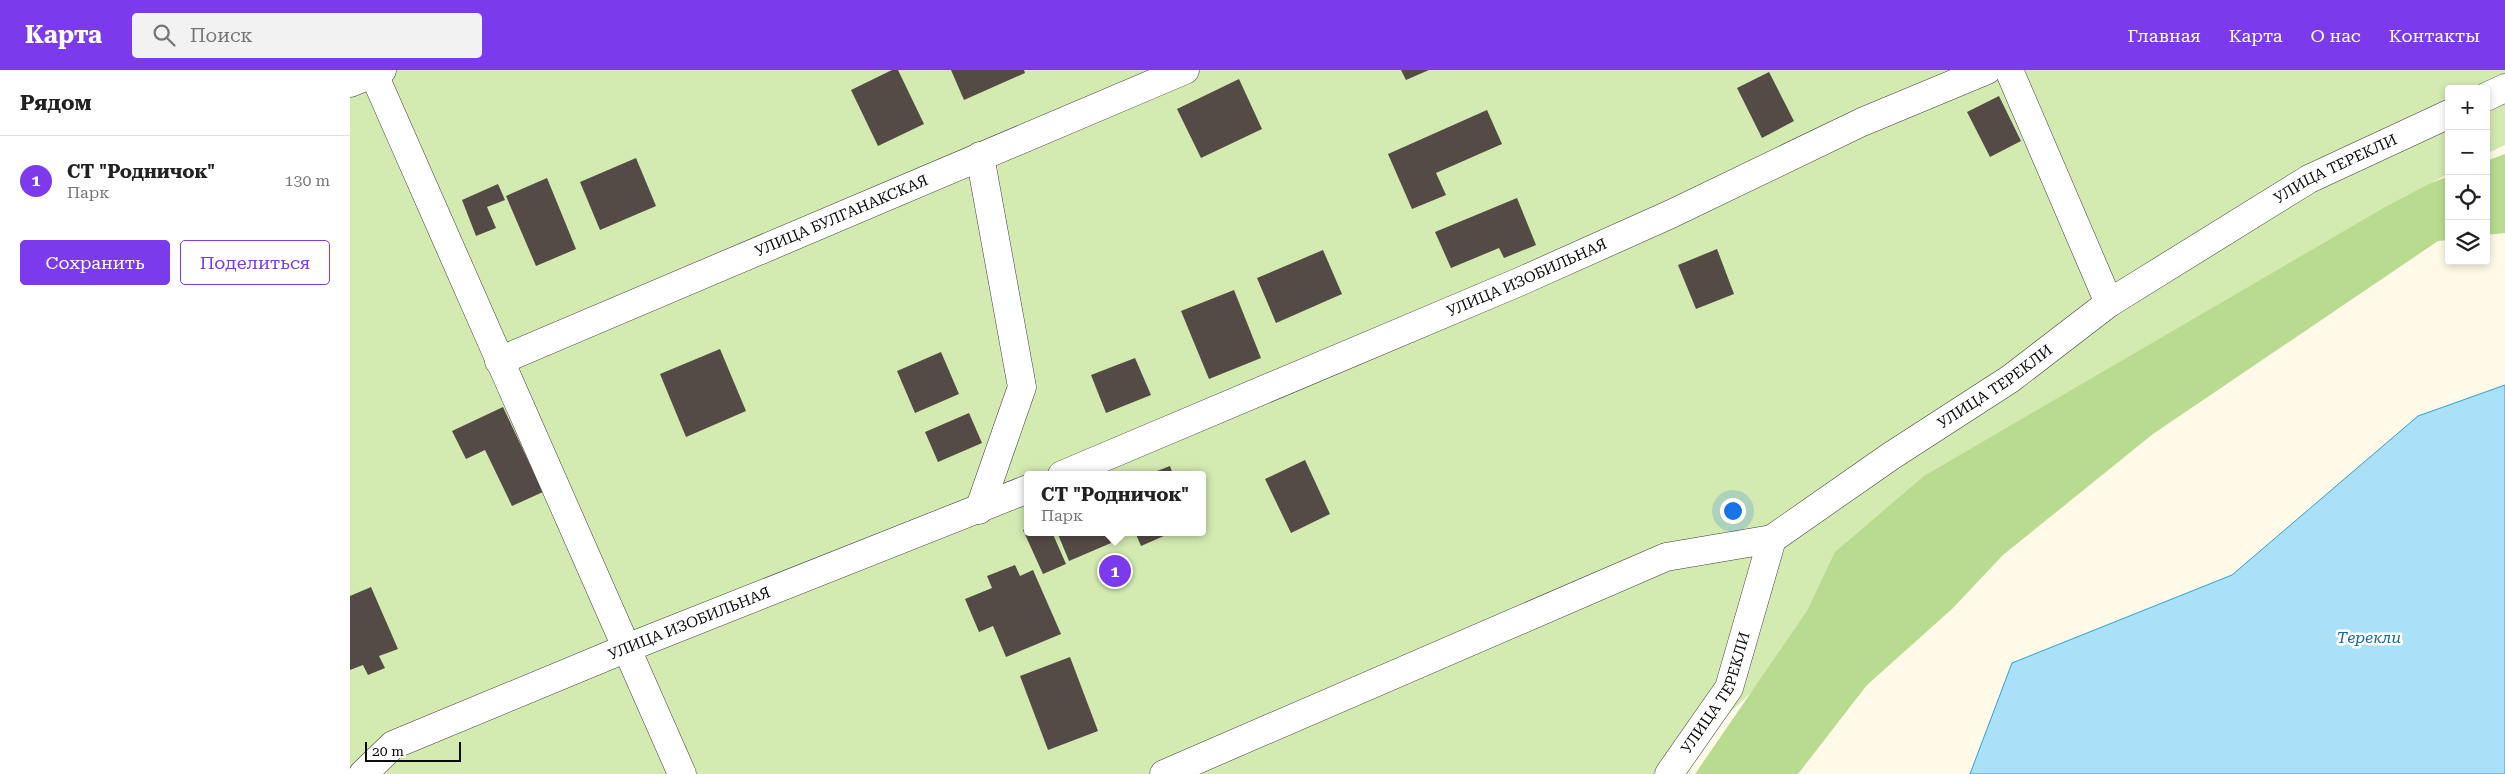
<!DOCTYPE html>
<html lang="ru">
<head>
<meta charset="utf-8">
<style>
  :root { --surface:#fff; --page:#f2f2f2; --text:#222; --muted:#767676; --line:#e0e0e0; --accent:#7c3aed }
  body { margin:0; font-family:"Roboto Serif",serif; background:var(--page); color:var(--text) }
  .controls { position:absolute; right:15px; top:15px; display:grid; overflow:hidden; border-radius:5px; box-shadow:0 2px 8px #0003 }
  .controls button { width:45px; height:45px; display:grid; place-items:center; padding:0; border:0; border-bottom:1px solid var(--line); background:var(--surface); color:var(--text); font:25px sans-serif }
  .scale { position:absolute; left:15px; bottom:12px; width:96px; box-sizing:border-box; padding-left:5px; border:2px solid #0b0b0b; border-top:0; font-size:14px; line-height:18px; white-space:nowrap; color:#0b0b0b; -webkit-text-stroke:4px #fff; paint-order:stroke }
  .you { position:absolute; left:1382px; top:440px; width:18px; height:18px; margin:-12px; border:4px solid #fff; border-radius:50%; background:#1a73e8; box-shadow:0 0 0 8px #1a73e833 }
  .badge { display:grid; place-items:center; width:32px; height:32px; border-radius:50%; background:var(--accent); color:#fff; font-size:16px; font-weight:700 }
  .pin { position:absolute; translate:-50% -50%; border:2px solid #fff; box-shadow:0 1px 5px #0006 }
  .popup { position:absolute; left:674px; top:401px; width:182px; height:65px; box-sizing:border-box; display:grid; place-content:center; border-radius:5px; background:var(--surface); filter:drop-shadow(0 1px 4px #0005); font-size:16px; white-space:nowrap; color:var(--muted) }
  .popup b { font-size:19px; color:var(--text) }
  .popup::after { content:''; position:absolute; left:50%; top:100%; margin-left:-10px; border:10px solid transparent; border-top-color:var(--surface) }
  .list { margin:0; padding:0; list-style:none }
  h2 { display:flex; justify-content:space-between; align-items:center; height:65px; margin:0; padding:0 20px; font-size:21px }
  h2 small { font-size:16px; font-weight:400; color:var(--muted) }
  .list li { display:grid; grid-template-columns:32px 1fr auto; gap:15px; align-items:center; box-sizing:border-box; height:90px; padding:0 20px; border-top:1px solid var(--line) }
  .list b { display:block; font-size:19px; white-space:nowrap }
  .list p { margin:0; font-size:16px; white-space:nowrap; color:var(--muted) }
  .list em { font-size:16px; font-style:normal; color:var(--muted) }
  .actions { display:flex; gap:10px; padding:15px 20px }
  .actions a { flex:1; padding:11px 0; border:1px solid var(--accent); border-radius:5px; text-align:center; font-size:18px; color:var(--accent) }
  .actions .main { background:var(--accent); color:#fff }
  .icon { flex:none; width:28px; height:28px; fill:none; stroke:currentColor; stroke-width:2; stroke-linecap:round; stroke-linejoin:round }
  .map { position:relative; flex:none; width:2155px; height:704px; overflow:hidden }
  header { display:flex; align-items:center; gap:30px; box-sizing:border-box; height:70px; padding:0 25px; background:var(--accent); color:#fff }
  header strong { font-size:24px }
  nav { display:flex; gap:28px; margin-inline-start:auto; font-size:18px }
  .search { width:350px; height:45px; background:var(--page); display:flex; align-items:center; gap:12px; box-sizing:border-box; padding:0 18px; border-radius:5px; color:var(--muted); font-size:19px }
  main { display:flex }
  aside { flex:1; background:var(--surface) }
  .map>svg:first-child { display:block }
  .green { fill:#d3eab1; fill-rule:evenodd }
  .forest { fill:#b8db90 }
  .water { fill:#abe1f8; stroke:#2f9ed2 }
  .building { fill:#544b47 }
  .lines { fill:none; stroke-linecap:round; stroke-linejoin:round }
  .minor-casing { stroke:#3e3e3e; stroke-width:29 }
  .minor { stroke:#fff; stroke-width:28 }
  .labels { text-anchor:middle; stroke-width:5; stroke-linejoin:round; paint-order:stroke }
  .street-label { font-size:15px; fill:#0b0b0b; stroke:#fff }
  .water-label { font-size:16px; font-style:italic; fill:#116c9f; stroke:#fff }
</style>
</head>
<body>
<header>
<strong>Карта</strong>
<div class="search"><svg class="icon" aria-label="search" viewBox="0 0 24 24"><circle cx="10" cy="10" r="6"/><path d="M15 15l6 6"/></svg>Поиск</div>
<nav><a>Главная</a><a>Карта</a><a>О нас</a><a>Контакты</a></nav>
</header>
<main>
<aside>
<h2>Рядом<small></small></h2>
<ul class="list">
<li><span class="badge">1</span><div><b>СТ &quot;Родничок&quot;</b><p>Парк</p></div><em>130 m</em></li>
</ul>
<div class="actions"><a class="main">Сохранить</a><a>Поделиться</a></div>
</aside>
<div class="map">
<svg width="2155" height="704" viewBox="0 0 2155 704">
  <rect width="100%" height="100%" fill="#fff9e8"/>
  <path class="green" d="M0,0h2155v75l-19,9v-65h-37v84l-401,239 -383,362h-1315zM678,405h174v57h-174z"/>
  <path class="forest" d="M2155,84v79l-19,2v-74z
    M2099,106v64l-11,1 -285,193 -150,121 -51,54 -85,76 -69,89h-103l112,-163 28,-59 89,-76 463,-270 42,-22z"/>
  <path class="water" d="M2155,315v389h-535l42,-111 220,-88 186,-159z"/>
  <path class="building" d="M542,0h6l26,54 -46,22 -27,-56z
    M601,0h73l1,3 -61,27z
    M1051,0h28l-23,10z
    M1419,2l25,49 -32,17 -25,-50z
    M889,9l23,50 -61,29 -24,-49z
    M1649,26l22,45 -31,16 -23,-45z
    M1137,40l15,34 -66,29 10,22 -34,14 -24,-55z
    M286,88l20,48 -56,24 -20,-48z
    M197,108l29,71 -40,17 -30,-70z
    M148,114l7,16 -18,7 9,21 -20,8 -14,-36z
    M1167,128l19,47 -32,13 -5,-10 -48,20 -16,-36z
    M1367,179l17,45 -38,15 -18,-44z
    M973,180l19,44 -66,29 -19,-45z
    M884,220l27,68 -52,21 -28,-68z
    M370,279l26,62 -60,26 -26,-63z
    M591,282l18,42 -44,19 -18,-42z
    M785,288l16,37 -45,18 -15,-38z
    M153,337l40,85 -31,14 -27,-56 -19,9 -14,-28z
    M619,343l13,30 -44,19 -13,-30z
    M955,390l25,54 -39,19 -26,-54z
    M820,396l3,9h-26z
    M678,458v4h24l14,32 -23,10 -20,-44z
    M707,462h50l4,11 -42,18z
    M785,462h38l-32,14z
    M665,495l5,11 13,-6 28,64 -55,23 -13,-31 -14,6 -14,-33 27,-11 -5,-12z
    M21,517l27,62 -19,7 6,12 -17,7 -5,-10 -13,5v-74z
    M720,587l28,74 -50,19 -28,-74z"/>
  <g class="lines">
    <g class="minor-casing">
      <g id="minor">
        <path d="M22,0l310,704"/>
        <path d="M1659,0l100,233"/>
        <path d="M0,13l32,-13"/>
        <path d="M2136,27l19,-9"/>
        <path id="s1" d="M149,291l686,-291"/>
        <path id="s2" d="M712,405l457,-193 152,-68 191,-92 125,-52"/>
        <path d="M629,440l43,-123 -42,-231"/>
        <path id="s3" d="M13,704l30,-29 234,-97 401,-159"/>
        <path d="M814,704l502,-217 106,-18"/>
        <path id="s4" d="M1319,704l60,-86 43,-149 119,-83 119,-77 99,-76 200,-124 140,-65"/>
      </g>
    </g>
    <use href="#minor" class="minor"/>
  </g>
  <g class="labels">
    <g class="street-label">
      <text dy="5" stroke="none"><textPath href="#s4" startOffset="935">УЛИЦА ТЕРЕКЛИ</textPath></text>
      <text dy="5" stroke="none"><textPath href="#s1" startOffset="372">УЛИЦА БУЛГАНАКСКАЯ</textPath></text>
      <text dy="5" stroke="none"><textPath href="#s2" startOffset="505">УЛИЦА ИЗОБИЛЬНАЯ</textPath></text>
      <text dy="5" stroke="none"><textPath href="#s4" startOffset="530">УЛИЦА ТЕРЕКЛИ</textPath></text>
      <text dy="5" stroke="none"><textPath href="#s3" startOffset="362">УЛИЦА ИЗОБИЛЬНАЯ</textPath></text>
      <text dy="5" stroke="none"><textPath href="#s4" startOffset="95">УЛИЦА ТЕРЕКЛИ</textPath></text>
    </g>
    <g class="water-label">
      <text x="2019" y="573">Терекли</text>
    </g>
  </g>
</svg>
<div class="controls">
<button>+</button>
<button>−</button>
<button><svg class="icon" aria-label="locate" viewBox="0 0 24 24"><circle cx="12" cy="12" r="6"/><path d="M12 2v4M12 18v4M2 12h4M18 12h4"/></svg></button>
<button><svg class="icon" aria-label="layers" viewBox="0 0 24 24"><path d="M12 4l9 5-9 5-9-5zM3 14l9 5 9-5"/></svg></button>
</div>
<div class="scale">20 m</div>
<div class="you"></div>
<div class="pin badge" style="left:765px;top:501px">1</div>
<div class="popup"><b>СТ &quot;Родничок&quot;</b>Парк</div>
</div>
</main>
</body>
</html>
